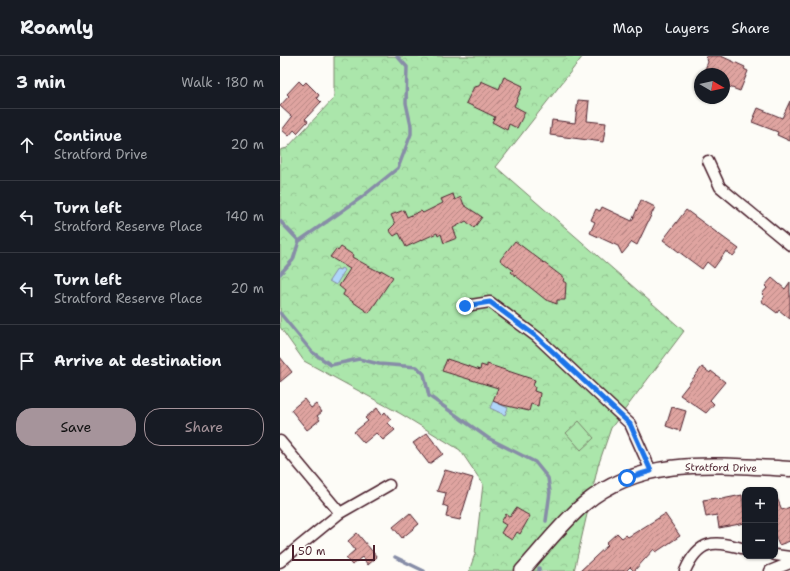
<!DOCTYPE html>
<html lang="en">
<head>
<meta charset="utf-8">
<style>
  :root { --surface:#171b24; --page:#242831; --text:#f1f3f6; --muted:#9ea1a6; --line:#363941; --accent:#a6949b }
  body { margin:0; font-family:"Shantell Sans",sans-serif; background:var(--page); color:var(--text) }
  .controls { position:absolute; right:12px; bottom:12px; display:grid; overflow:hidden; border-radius:8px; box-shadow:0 1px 3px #0004 }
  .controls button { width:36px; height:36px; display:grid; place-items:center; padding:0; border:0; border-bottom:1px solid var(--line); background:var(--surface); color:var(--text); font:20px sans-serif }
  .compass { position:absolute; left:414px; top:12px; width:36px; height:36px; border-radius:50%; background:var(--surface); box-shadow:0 1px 3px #0004; rotate:99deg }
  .scale { position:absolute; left:12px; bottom:10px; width:83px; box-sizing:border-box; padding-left:4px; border:2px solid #4a1f2b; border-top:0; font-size:11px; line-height:14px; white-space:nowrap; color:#4a1f2b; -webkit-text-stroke:3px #fdfcf7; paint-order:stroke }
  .stop { position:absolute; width:12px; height:12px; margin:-9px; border:3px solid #1a73e8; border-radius:50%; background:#fff }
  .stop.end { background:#1a73e8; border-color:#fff; box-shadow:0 1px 4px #0008 }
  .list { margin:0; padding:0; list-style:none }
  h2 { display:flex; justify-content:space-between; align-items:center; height:52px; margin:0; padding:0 16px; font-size:17px }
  h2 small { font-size:13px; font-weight:400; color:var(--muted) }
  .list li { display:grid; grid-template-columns:26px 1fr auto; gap:12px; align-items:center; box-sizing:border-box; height:72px; padding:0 16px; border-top:1px solid var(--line) }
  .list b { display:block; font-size:15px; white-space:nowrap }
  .list p { margin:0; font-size:13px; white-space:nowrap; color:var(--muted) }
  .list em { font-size:13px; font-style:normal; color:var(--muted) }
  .actions { display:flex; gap:8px; padding:12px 16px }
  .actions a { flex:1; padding:9px 0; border:1px solid var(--accent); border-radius:16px; text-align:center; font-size:14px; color:var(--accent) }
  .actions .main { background:var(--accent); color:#111 }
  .icon { flex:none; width:22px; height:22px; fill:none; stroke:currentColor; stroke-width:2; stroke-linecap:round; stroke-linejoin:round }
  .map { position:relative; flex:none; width:510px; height:515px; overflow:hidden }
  header { display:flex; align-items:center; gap:24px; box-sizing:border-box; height:56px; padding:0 20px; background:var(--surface); border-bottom:1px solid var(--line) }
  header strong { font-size:19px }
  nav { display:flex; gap:22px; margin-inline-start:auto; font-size:14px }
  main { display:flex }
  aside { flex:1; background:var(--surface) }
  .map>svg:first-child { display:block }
  .forest { fill:url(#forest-crowns); stroke:#7a826b }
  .green { fill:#abe6ab; stroke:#7a826b }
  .water { fill:#afd6f9; stroke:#878da7 }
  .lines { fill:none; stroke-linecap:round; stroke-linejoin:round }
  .stream { stroke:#878da7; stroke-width:3.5 }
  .building { fill:url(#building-hatch); stroke:#4a1f2b }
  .street-casing { stroke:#4a1f2b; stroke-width:13 }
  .secondary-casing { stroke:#4a1f2b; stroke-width:17 }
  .street { stroke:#fdfcf7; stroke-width:10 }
  .secondary { stroke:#fdfcf7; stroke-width:14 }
  .route { stroke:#1a73e8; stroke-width:5 }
  .labels { text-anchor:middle; stroke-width:3; stroke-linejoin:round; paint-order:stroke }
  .street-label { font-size:10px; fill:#4a1f2b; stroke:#fdfcf7 }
</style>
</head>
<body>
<header>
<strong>Roamly</strong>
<nav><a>Map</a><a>Layers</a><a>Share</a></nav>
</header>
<main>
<aside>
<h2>3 min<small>Walk · 180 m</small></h2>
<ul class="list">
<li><svg class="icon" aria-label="ahead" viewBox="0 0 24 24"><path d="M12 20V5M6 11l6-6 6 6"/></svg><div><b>Continue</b><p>Stratford Drive</p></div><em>20 m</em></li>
<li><svg class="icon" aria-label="left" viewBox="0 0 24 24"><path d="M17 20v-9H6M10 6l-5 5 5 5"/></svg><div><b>Turn left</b><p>Stratford Reserve Place</p></div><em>140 m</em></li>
<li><svg class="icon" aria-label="left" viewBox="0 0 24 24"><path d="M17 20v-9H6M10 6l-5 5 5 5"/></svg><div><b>Turn left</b><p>Stratford Reserve Place</p></div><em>20 m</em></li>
<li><svg class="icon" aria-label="arrive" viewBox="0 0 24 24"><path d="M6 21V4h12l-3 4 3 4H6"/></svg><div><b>Arrive at destination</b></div></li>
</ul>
<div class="actions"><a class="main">Save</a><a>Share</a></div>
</aside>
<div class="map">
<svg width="510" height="515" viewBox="0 0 510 515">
  <defs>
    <pattern id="forest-crowns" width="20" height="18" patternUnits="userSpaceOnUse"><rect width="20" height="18" fill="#abe6ab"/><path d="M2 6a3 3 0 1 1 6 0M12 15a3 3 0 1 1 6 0" fill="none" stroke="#95c593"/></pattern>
    <pattern id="building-hatch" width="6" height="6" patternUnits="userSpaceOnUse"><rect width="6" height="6" fill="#dfa4a0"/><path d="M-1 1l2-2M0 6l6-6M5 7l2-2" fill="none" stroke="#b78583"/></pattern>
  </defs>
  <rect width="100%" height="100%" fill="#fdfcf7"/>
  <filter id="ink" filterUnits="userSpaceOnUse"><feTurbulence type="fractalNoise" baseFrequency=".025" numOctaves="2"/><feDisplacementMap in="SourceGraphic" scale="8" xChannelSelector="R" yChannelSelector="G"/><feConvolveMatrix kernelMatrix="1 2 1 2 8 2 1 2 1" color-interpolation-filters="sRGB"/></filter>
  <g filter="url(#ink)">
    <path class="forest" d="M54,0h249l-87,111 188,164 -73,97 -13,38 -24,105h-105l6,-17 8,-70 -23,-34 -59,-36 -97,-53 -24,-34v-177l7,-2 47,-50z"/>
    <path class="green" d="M299,365l15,17 -13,12 -15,-17z"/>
    <path class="water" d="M61,212l4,2 -9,15 -7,-4 8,-12 3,1z
      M213,345l15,7 -3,7 -15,-7z"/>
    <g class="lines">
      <path class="stream" d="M0,165l19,20 -6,19 -13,14
        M19,185l63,-44 36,-29 13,-34v-8l-5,-23 1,-36 -10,-11
        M0,257l32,39 19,13 28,-6 20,5 38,3 7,7 5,22 59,42 47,24 13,16 2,14 -4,29
        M115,501l29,14
        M259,515v-3"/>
    </g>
    <path class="building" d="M426,0h15l24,11 -1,2 4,2 -8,20 -16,-6v-11h-21l5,-12z
      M224,21l19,9 -9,20 11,6 -8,16 -8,-4 -2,6 -15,-8 3,-5 -29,-14 8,-16 5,-1 2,-5 18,8z
      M19,25l4,4 3,-3 13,13 -2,3 4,4 -16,17 3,2 -11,12 -3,-3 -5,6 -7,-6 10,-13 -12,-11 9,-10 -2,-2z
      M298,44l11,1 -2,20 19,2 -3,19 -53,-7 2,-15 23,3z
      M510,45v40l-13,-6 1,-3 -26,-10 6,-14 24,10z
      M173,138l2,6 6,-3 3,8 18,12 -8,11 -8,-7 -13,7 4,10 -13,5 -3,-9 -3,2 -1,-3 -31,14 -7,-14 -5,3 -5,-6 6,-6 -4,-9 13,-5 3,7 14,-6 2,2 20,-10 -2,-4z
      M361,144l14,7 -18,38 -5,-3 -10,12 -4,-8 -28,-13 5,-11 -4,-2 5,-11 4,2 2,-4 30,14z
      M406,154l53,39 -6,7 -7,-5 -12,17 -7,-6 -5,7 -39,-29z
      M235,185l49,37 -1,3 3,2 -1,17h-8v4l-11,-4 -35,-28 2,-2 -13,-10z
      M61,191l12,8 -1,2 18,10 10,5 1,-2 12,7 -24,36 -26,-18 2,-4 -6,-5 11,-17 -20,-12 6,-8 2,2z
      M492,222l13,11 5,-7v37l-11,-9 -2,3 -16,-12 3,-5 -2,-2 5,-6 -2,-2z
      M0,301l12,15 -12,10z
      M167,303l33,11 1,-5 6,2v-3l48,16 -2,6 2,1 -1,4 6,2 -2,13 -7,-2 -2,7 -26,-6 -10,-4 5,-13 -56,-17z
      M422,311l8,6 1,-2 14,11 -15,18 4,4 -8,9 -26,-18z
      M24,343l7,9 5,-4 6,8 -5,4 3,4 -13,10 -16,-20z
      M392,351l14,4 -6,20 -14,-5z
      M97,352l5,7 3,-3 6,8 -3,3 7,7 -12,10 -7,-7 -12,10 -10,-11 14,-11 -3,-3z
      M147,377l16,21 -14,10 -16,-21z
      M165,414l28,8 -13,42 -14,-3 2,-10 -5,-2 3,-12 -9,-2z
      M495,437l7,17 8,-3v34l-11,4 -4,-9z
      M462,439l3,28 -26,5 -2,-13 -11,2 -3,-17 13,-2 1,2z
      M236,452l14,8 -10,18 -3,-2 -5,8 -11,-7 5,-8 -5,-3 5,-8 4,3z
      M130,457l9,11 -17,14 -9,-11z
      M385,458l15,22 -24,16 -2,-3 -20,22 -4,-4 -4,4h-46l28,-26 -2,-2 11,-10 5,5 4,-3 2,2z
      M77,477l20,24 -9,8 -6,-8 -10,8 -6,-7 9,-8 -7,-9z"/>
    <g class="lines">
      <g class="street-casing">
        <path id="street" d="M428,105l12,26 70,58
          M185,250l25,-4 47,35 93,87 21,47
          M0,385l60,72
          M495,499l15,2
          M0,506l60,-49 49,-28
          M405,515c14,-32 29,-31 60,-22
          M490,515l20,-8"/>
      </g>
      <g class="secondary-casing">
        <path id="secondary" d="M242,515c20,-22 39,-47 62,-67 58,-49 135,-39 206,-35"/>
      </g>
      <use href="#street" class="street"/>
      <use href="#secondary" class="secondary"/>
    </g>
  </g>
  <g class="lines" filter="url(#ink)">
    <path class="route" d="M185,250l25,-4 47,35 93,87 21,47 -24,7"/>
  </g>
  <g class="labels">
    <g class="street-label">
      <text transform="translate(441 411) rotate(1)" y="4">Stratford Drive</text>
    </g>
  </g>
</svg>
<div class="controls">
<button>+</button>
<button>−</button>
</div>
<svg class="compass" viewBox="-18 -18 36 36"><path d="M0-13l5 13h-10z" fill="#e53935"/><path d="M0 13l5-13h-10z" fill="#9ea1a6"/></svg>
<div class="scale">50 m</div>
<div class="stop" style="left:347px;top:422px"></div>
<div class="stop end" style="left:185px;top:250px"></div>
</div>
</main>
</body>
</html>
